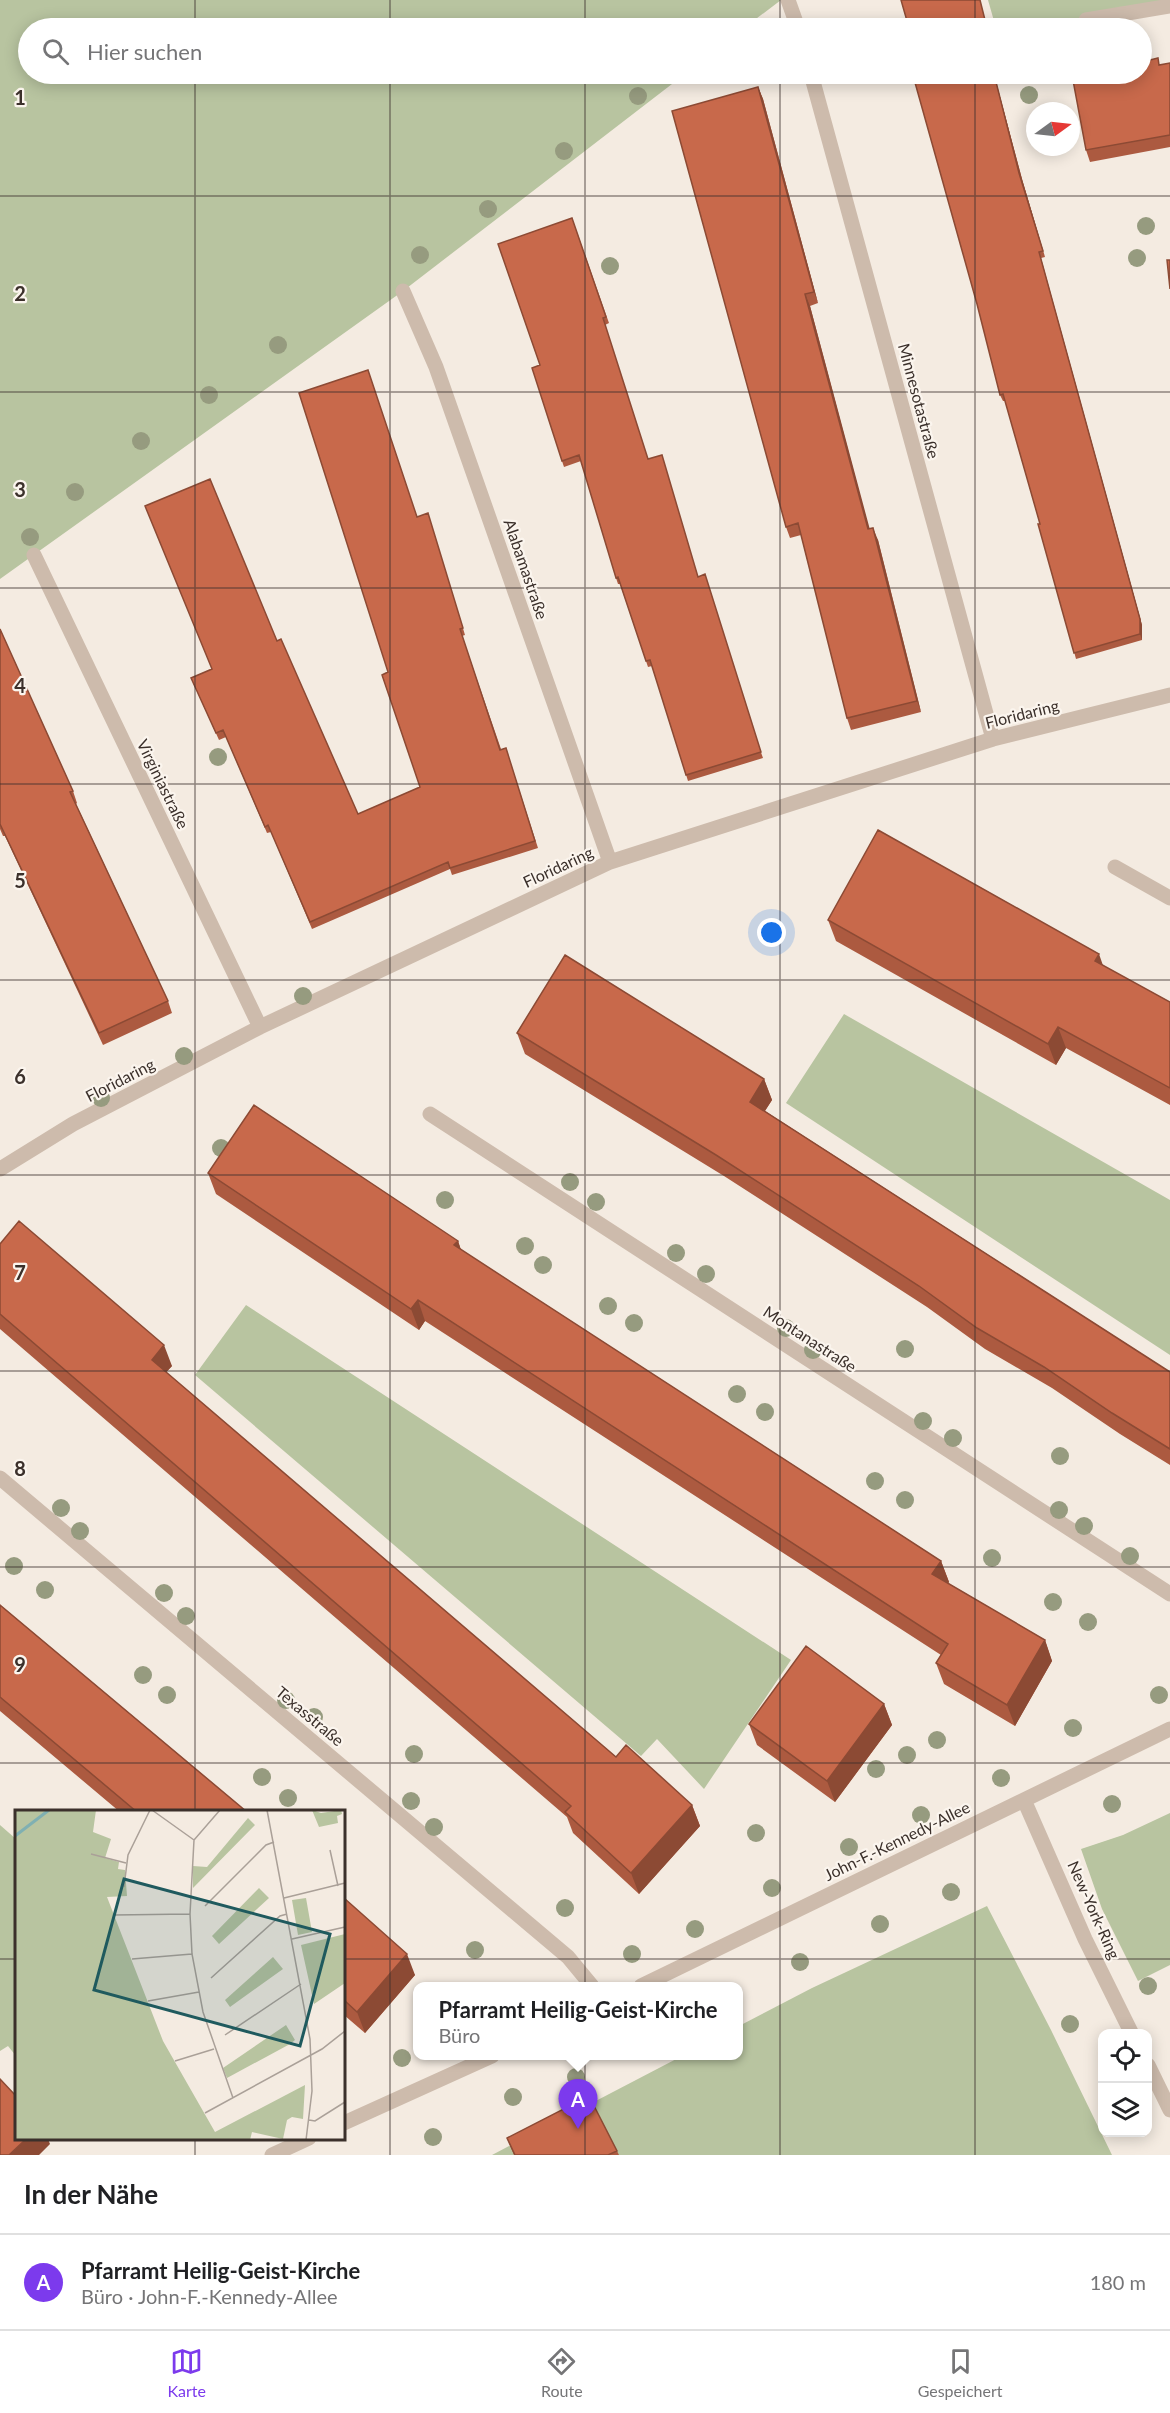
<!DOCTYPE html>
<html lang="de">
<head>
<meta charset="utf-8">
<style>
  :root { --surface:#fff; --page:#f6f6f6; --text:#202124; --muted:#757577; --line:#e0e0e0; --accent:#7c3aed }
  body { margin:0; font-family:Lato,sans-serif; background:var(--page); color:var(--text) }
  .controls { position:absolute; right:18px; bottom:18px; display:grid; overflow:hidden; border-radius:12px; box-shadow:0 3px 15px #0003 }
  .controls button { width:54px; height:54px; display:grid; place-items:center; padding:0; border:0; border-bottom:2px solid var(--line); background:var(--surface); color:var(--text); font:30px sans-serif }
  .compass { position:absolute; left:1026px; top:102px; width:54px; height:54px; border-radius:50%; background:var(--surface); box-shadow:0 3px 15px #0003; rotate:75deg }
  .you { position:absolute; left:772px; top:933px; width:21px; height:21px; margin:-15px; border:4px solid #fff; border-radius:50%; background:#1a73e8; box-shadow:0 0 0 9px #1a73e833 }
  .badge { display:grid; place-items:center; width:39px; height:39px; border-radius:50%; background:var(--accent); color:#fff; font-size:20px; font-weight:700 }
  .pin { position:absolute; translate:-50% -50px; filter:drop-shadow(0 2px 3px #0008) }
  .pin::after { content:''; position:absolute; top:32px; width:21px; height:18px; background:inherit; clip-path:polygon(0 0,100% 0,50% 100%) }
  .popup { position:absolute; left:413px; top:1982px; width:330px; height:78px; box-sizing:border-box; display:grid; place-content:center; border-radius:12px; background:var(--surface); filter:drop-shadow(0 2px 4px #0005); font-size:20px; white-space:nowrap; color:var(--muted) }
  .popup b { font-size:22px; color:var(--text) }
  .popup::after { content:''; position:absolute; left:50%; top:100%; margin-left:-12px; border:12px solid transparent; border-top-color:var(--surface) }
  .list { margin:0; padding:0; list-style:none }
  h2 { display:flex; justify-content:space-between; align-items:center; height:78px; margin:0; padding:0 24px; font-size:26px }
  h2 small { font-size:20px; font-weight:400; color:var(--muted) }
  .list li { display:grid; grid-template-columns:39px 1fr auto; gap:18px; align-items:center; box-sizing:border-box; height:96px; padding:0 24px; border-top:2px solid var(--line) }
  .list b { display:block; font-size:22px; white-space:nowrap }
  .list p { margin:0; font-size:20px; white-space:nowrap; color:var(--muted) }
  .list em { font-size:20px; font-style:normal; color:var(--muted) }
  .icon { flex:none; width:33px; height:33px; fill:none; stroke:currentColor; stroke-width:2; stroke-linecap:round; stroke-linejoin:round }
  .map { position:relative; flex:none; width:1170px; height:2155px; overflow:hidden }
  .search { position:absolute; background:var(--surface); box-shadow:0 3px 15px #0003; left:18px; right:18px; top:18px; height:66px; display:flex; align-items:center; gap:15px; box-sizing:border-box; padding:0 21px; border-radius:33px; color:var(--muted); font-size:22px }
  .sheet { height:174px; background:var(--surface) }
  nav { display:flex; justify-content:space-around; align-items:center; box-sizing:border-box; height:84px; border-top:2px solid var(--line); background:var(--surface); font-size:16px; color:var(--muted) }
  nav a { display:grid; justify-items:center; gap:3px }
  nav .on { color:var(--accent) }
  .map>svg:first-child { display:block }
  .green { fill:#b8c4a0 }
  .lines { fill:none; stroke-linecap:round; stroke-linejoin:round }
  .minor { stroke:#cdbbac; stroke-width:15 }
  .tree { fill:#969b7f }
  .wall { fill:#ac5a40 }
  .shaded-wall { fill:#8c4a34 }
  .building { fill:#c8694b; stroke:#8c4a34; stroke-width:1.5 }
  .grid { fill:none; stroke:#3b302b; stroke-width:1.5; stroke-opacity:0.55 }
  .labels { text-anchor:middle; stroke-width:4.5; stroke-linejoin:round; paint-order:stroke }
  .street-label { font-size:16px; fill:#3b302b; stroke:#fbf5ee }
  .inset-river { fill:none; stroke:#7fb0b2; stroke-width:3 }
  .inset-road { fill:none; stroke:#aaa098; stroke-width:1.5 }
  .view { fill:#1f5a5e; fill-opacity:0.15; stroke:#1f5a5e; stroke-width:3 }
  .inset-edge { fill:none; stroke:#3b302b; stroke-width:3 }
  .grid-label { font-size:20px; text-anchor:middle; font-weight:bold; fill:#3b302b; stroke:#fbf5ee; stroke-width:4.5; stroke-linejoin:round; paint-order:stroke }
</style>
</head>
<body>
<div class="map">
<svg width="1170" height="2155" viewBox="0 0 1170 2155">
  <rect width="100%" height="100%" fill="#f4ebe1"/>
  <path class="green" d="M0,0h781l-37,28h-716v46h657l-282,217 -403,288z
    M988,0h182l-84,20 -5,8h-85z
    M844,1014l326,186v155l-384,-252z
    M246,1305l545,355 -87,129 -47,-50 -16,17 -446,-381z
    M1170,1813v152l-32,16 -36,-72 -21,-60 42,-14z
    M0,1825l16,14v217l-8,-10 -8,5z
    M987,1906l64,124 61,125h-620l190,-99h56l1,-30 73,-38z"/>
  <g class="lines">
    <path class="minor" d="M788,0l10,28
      M1086,20l84,-14
      M811,74l182,665
      M403,291l33,76 174,495
      M34,555l226,472
      M1115,867l55,31
      M430,1114l740,480
      M0,1169l73,-45 187,-97 350,-165 383,-123 177,-44
      M0,1478l568,479 24,29
      M1024,1800l61,139 47,95
      M641,1986l529,-257
      M1148,2065l22,45
      M344,2123l148,-67
      M272,2155l37,-17"/>
  </g>
  <g class="tree">
    <circle cx="1029" cy="95" r="9"/>
    <circle cx="638" cy="96" r="9"/>
    <circle cx="564" cy="151" r="9"/>
    <circle cx="488" cy="209" r="9"/>
    <circle cx="1146" cy="226" r="9"/>
    <circle cx="420" cy="255" r="9"/>
    <circle cx="1137" cy="258" r="9"/>
    <circle cx="610" cy="266" r="9"/>
    <circle cx="278" cy="345" r="9"/>
    <circle cx="209" cy="395" r="9"/>
    <circle cx="141" cy="441" r="9"/>
    <circle cx="75" cy="492" r="9"/>
    <circle cx="30" cy="537" r="9"/>
    <circle cx="218" cy="757" r="9"/>
    <circle cx="303" cy="996" r="9"/>
    <circle cx="184" cy="1056" r="9"/>
    <circle cx="101" cy="1098" r="9"/>
    <circle cx="221" cy="1148" r="9"/>
    <circle cx="570" cy="1182" r="9"/>
    <circle cx="445" cy="1200" r="9"/>
    <circle cx="596" cy="1202" r="9"/>
    <circle cx="525" cy="1246" r="9"/>
    <circle cx="676" cy="1253" r="9"/>
    <circle cx="543" cy="1265" r="9"/>
    <circle cx="706" cy="1274" r="9"/>
    <circle cx="608" cy="1306" r="9"/>
    <circle cx="634" cy="1323" r="9"/>
    <circle cx="786" cy="1328" r="9"/>
    <circle cx="905" cy="1349" r="9"/>
    <circle cx="813" cy="1350" r="9"/>
    <circle cx="737" cy="1394" r="9"/>
    <circle cx="765" cy="1412" r="9"/>
    <circle cx="923" cy="1421" r="9"/>
    <circle cx="953" cy="1438" r="9"/>
    <circle cx="1060" cy="1456" r="9"/>
    <circle cx="875" cy="1481" r="9"/>
    <circle cx="905" cy="1500" r="9"/>
    <circle cx="61" cy="1508" r="9"/>
    <circle cx="1059" cy="1510" r="9"/>
    <circle cx="1084" cy="1526" r="9"/>
    <circle cx="80" cy="1531" r="9"/>
    <circle cx="1130" cy="1556" r="9"/>
    <circle cx="992" cy="1558" r="9"/>
    <circle cx="14" cy="1566" r="9"/>
    <circle cx="45" cy="1590" r="9"/>
    <circle cx="164" cy="1593" r="9"/>
    <circle cx="1053" cy="1602" r="9"/>
    <circle cx="186" cy="1616" r="9"/>
    <circle cx="1088" cy="1622" r="9"/>
    <circle cx="143" cy="1675" r="9"/>
    <circle cx="167" cy="1695" r="9"/>
    <circle cx="1159" cy="1695" r="9"/>
    <circle cx="286" cy="1700" r="9"/>
    <circle cx="314" cy="1717" r="9"/>
    <circle cx="1073" cy="1728" r="9"/>
    <circle cx="937" cy="1740" r="9"/>
    <circle cx="414" cy="1754" r="9"/>
    <circle cx="907" cy="1755" r="9"/>
    <circle cx="876" cy="1769" r="9"/>
    <circle cx="262" cy="1777" r="9"/>
    <circle cx="1001" cy="1778" r="9"/>
    <circle cx="288" cy="1798" r="9"/>
    <circle cx="411" cy="1801" r="9"/>
    <circle cx="1112" cy="1804" r="9"/>
    <circle cx="921" cy="1815" r="9"/>
    <circle cx="434" cy="1827" r="9"/>
    <circle cx="756" cy="1833" r="9"/>
    <circle cx="849" cy="1847" r="9"/>
    <circle cx="772" cy="1888" r="9"/>
    <circle cx="951" cy="1892" r="9"/>
    <circle cx="565" cy="1908" r="9"/>
    <circle cx="880" cy="1924" r="9"/>
    <circle cx="695" cy="1929" r="9"/>
    <circle cx="475" cy="1950" r="9"/>
    <circle cx="632" cy="1954" r="9"/>
    <circle cx="800" cy="1962" r="9"/>
    <circle cx="1148" cy="1986" r="9"/>
    <circle cx="1070" cy="2024" r="9"/>
    <circle cx="402" cy="2058" r="9"/>
    <circle cx="576" cy="2077" r="9"/>
    <circle cx="513" cy="2097" r="9"/>
    <circle cx="433" cy="2137" r="9"/>
  </g>
  <path class="wall" d="M1170,63v84l-80,15 -4,-12 74,-85z
    M922,74h72l28,105 23,78 -4,1 101,367v15l-66,19 -36,-135 -35,-123h-2l-3,-6z
    M758,87l5,12 55,204 -8,3 59,223 9,11 43,172 -70,18 -4,-12 -46,-183 -11,3 -4,-11z
    M572,218l37,105 -4,2 43,134 50,118 65,181 -75,23 -36,-115 -4,1 -28,-83h-2l-2,-6 -35,-117 -17,6 -2,-6 -22,-96z
    M417,517l13,3 35,115 -3,1 39,113 7,6 30,93 -86,27 -2,-6 -138,60 -41,-97 -4,1 -41,-96 -7,3 -28,-62 86,-37 81,173 62,-27 -32,-115z
    M0,629l73,162 4,12 -1,1 92,197 4,12 -69,32 -98,-209h-2l-3,-7z
    M828,920l275,46 67,36v103l-104,-57 -10,17 -220,-124z
    M517,1033l247,46 8,21 -7,11 405,261v93l-50,-31 -68,-46 -67,-39 -58,-42 -203,-131 -199,-122z
    M208,1173l250,68 3,9 480,311 8,21 -1,1 97,57 7,21 -37,65 -71,-42 -8,-21 5,-8 -516,-334 -6,9 -203,-136z
    M0,1244l172,122 -6,6 450,385 76,48 8,21 -61,68 -66,-61 -6,-16 -567,-488z
    M0,1605l247,207h-127l-120,-101z
    M884,1704l8,21 -57,77 -78,-57 -8,-21z
    M344,1898l71,77 -50,58 -21,-18z
    M507,2138l110,13 2,4h-105z"/>
  <path class="shaded-wall" d="M994,74l28,105 23,78 -26,-84z
    M758,87l5,12 55,204 -4,-11z
    M1039,252l103,373v15l-2,-6z
    M805,294l5,12 63,235 -5,-12z
    M873,528l5,12 43,172 -4,-11z
    M1099,954l7,20 -11,-13z
    M1058,1027l8,21 -10,17 -8,-21z
    M764,1079l8,21 -15,23 -7,-21z
    M458,1241l7,21 -11,-17z
    M418,1300l7,21 -6,9 -8,-21z
    M164,1345l8,21 -13,14 -7,-20z
    M941,1561l8,21 -9,13 -8,-21z
    M1045,1640l7,21 -37,65 -8,-21z
    M884,1704l8,21 -57,77 -8,-21z
    M692,1805l8,21 -61,68 -8,-21z
    M407,1954l8,21 -50,58 -8,-21z
    M26,2139h22l2,5 -11,11h-30z"/>
  <path class="building" d="M901,0h79l7,28h-78z
    M1158,58l1,7 11,-2v72l-84,15 -14,-75 10,-1h60v-12z
    M922,74h72l25,99 24,78 -4,1 101,367v15l-66,19 -36,-129h2l-37,-130 -3,1 -23,-91 -63,-225 9,-2z
    M758,87l56,205 -9,2 63,235 5,-1 44,173 -70,17 -49,-195 -12,4 -114,-416z
    M572,218l34,99 -3,1 45,141 14,-4 36,122 7,-3 56,178 -75,23 -36,-115 -4,1 -28,-84 -2,1 -37,-123 -17,6 -30,-93 8,-3 -42,-121z
    M1167,260h3v29z
    M368,370l49,147 11,-4 35,115 -3,1 40,121 6,-2 29,93 -85,27 -2,-6 -138,60 -42,-97 -3,2 -42,-97 -7,3 -25,-55 21,-9 -67,-163 65,-27 67,162 4,-2 77,175 62,-27 -38,-112 6,-3 -89,-279z
    M0,629l73,162 -3,1 98,209 -69,32 -99,-209z
    M878,830l221,124 -4,7 75,41v86l-112,-61 -10,17 -220,-124z
    M565,955l199,124 -14,23 420,270v77l-58,-36 -68,-46 -67,-39 -58,-42 -203,-131 -199,-122z
    M254,1105l204,136 -4,4 487,316 -9,13 113,66 -38,65 -71,-42 12,-19 -530,-344 -7,9 -203,-136z
    M19,1221l145,124 -12,15 464,397 10,-12 66,60 -61,68 -66,-61 6,-6 -571,-492v-70z
    M0,1605l247,207h-110l-137,-115z
    M806,1646l78,58 -57,77 -78,-57z
    M344,1898l63,56 -50,58 -13,-12z
    M0,2079l16,17v43h10l-17,16h-9z
    M589,2096l28,55 -9,4h-93l-8,-17z"/>
  <path class="grid" d="M195,0v28M390,0v28M585,0v28M780,0v28M975,0v28M195,74v1738M390,74v2081M585,74v2081M780,74v2081M975,74v2081M0,196h1170M0,392h1170M0,588h1170M0,784h1170M0,980h1170M0,1175h1170M0,1371h1170M0,1567h1170M0,1763h1170M0,1959h16M344,1959h826M195,2138v17"/>
  <g class="labels">
    <g class="street-label">
      <text transform="translate(919 401) rotate(75)" y="6">Minnesotastraße</text>
      <text transform="translate(526 569) rotate(71)" y="6">Alabamastraße</text>
      <text transform="translate(1022 714) rotate(-14)" y="6">Floridaring</text>
      <text transform="translate(163 784) rotate(64)" y="6">Virginiastraße</text>
      <text transform="translate(558 867) rotate(-25)" y="6">Floridaring</text>
      <text transform="translate(120 1080) rotate(-27)" y="6">Floridaring</text>
      <text transform="translate(810 1339) rotate(33)" y="6">Montanastraße</text>
      <text transform="translate(310 1716) rotate(40)" y="6">Texasstraße</text>
      <text transform="translate(897 1841) rotate(-26)" y="6">John-F.-Kennedy-Allee</text>
      <text transform="translate(1094 1910) rotate(66)" y="6">New-York-Ring</text>
    </g>
  </g>
  <g transform="translate(15 1810)">
    <rect width="330" height="330" fill="#f4ebe1"/>
    <path d="M0,0h81l-3,22 18,7 -6,19 14,4 -1,7 7,1 2,26 -20,1 56,144 52,91 90,-47 -2,34 -11,-2 -5,3 -4,19 -31,-7 -2,8h-235zM297,0l9,3 20,-3 1,4 -5,2 1,7 -19,4zM233,8l7,7 -62,63v-22l14,1zM244,78l10,10 -50,46 -7,-8zM291,88l6,34 -14,3 -6,-35zM330,124v49l-31,21 -13,-59zM258,147l10,12 -53,38 -5,-7zM271,215l9,15 -5,4 -63,34 -4,-10z" fill="#b8c4a0"/>
    <path class="inset-river" d="M0,26l34,-26"/>
    <path class="inset-road" d="M137,0l42,30M205,0l-26,30 -4,74 2,40 11,58 30,86M252,0l43,229 2,52 -6,49M315,40l8,36M76,44l35,9M109,77l4,-32 22,-45M269,88l61,-15M190,96l61,-61 8,-3M99,105l76,-1M277,129l53,-12M117,149l60,-5M196,168l69,-62 7,-2M133,191l51,-9M210,225l76,-51M160,251l39,-12M190,303l117,-64 23,-18M294,310l6,1 30,-19"/>
    <path class="view" d="M109,69l206,55 -30,112 -206,-56z"/>
    <rect width="330" height="330" class="inset-edge"/>
  </g>
  <g class="grid-label">
    <text x="20" y="105">1</text>
    <text x="20" y="301">2</text>
    <text x="20" y="497">3</text>
    <text x="20" y="693">4</text>
    <text x="20" y="888">5</text>
    <text x="20" y="1084">6</text>
    <text x="20" y="1280">7</text>
    <text x="20" y="1476">8</text>
    <text x="20" y="1672">9</text>
  </g>
</svg>
<div class="controls">
<button><svg class="icon" aria-label="locate" viewBox="0 0 24 24"><circle cx="12" cy="12" r="6"/><path d="M12 2v4M12 18v4M2 12h4M18 12h4"/></svg></button>
<button><svg class="icon" aria-label="layers" viewBox="0 0 24 24"><path d="M12 4l9 5-9 5-9-5zM3 14l9 5 9-5"/></svg></button>
</div>
<svg class="compass" viewBox="-18 -18 36 36"><path d="M0-13l5 13h-10z" fill="#e53935"/><path d="M0 13l5-13h-10z" fill="#757577"/></svg>
<div class="you"></div>
<div class="pin badge" style="left:578px;top:2129px">A</div>
<div class="popup"><b>Pfarramt Heilig-Geist-Kirche</b>Büro</div>
<div class="search"><svg class="icon" aria-label="search" viewBox="0 0 24 24"><circle cx="10" cy="10" r="6"/><path d="M15 15l6 6"/></svg>Hier suchen</div>
</div>
<section class="sheet">
<h2>In der Nähe<small></small></h2>
<ul class="list">
<li><span class="badge">A</span><div><b>Pfarramt Heilig-Geist-Kirche</b><p>Büro · John-F.-Kennedy-Allee</p></div><em>180 m</em></li>
</ul>
</section>
<nav>
<a class="on"><svg class="icon" aria-label="map" viewBox="0 0 24 24"><path d="M3 6l6-2 6 2 6-2v14l-6 2-6-2-6 2zM9 4v14M15 6v14"/></svg>Karte</a>
<a><svg class="icon" aria-label="directions" viewBox="0 0 24 24"><path d="M12 3l9 9-9 9-9-9zM9 14v-3h6M13 9l2 2-2 2"/></svg>Route</a>
<a><svg class="icon" aria-label="saved" viewBox="0 0 24 24"><path d="M7 4h10v16l-5-4-5 4z"/></svg>Gespeichert</a>
</nav>
</body>
</html>
